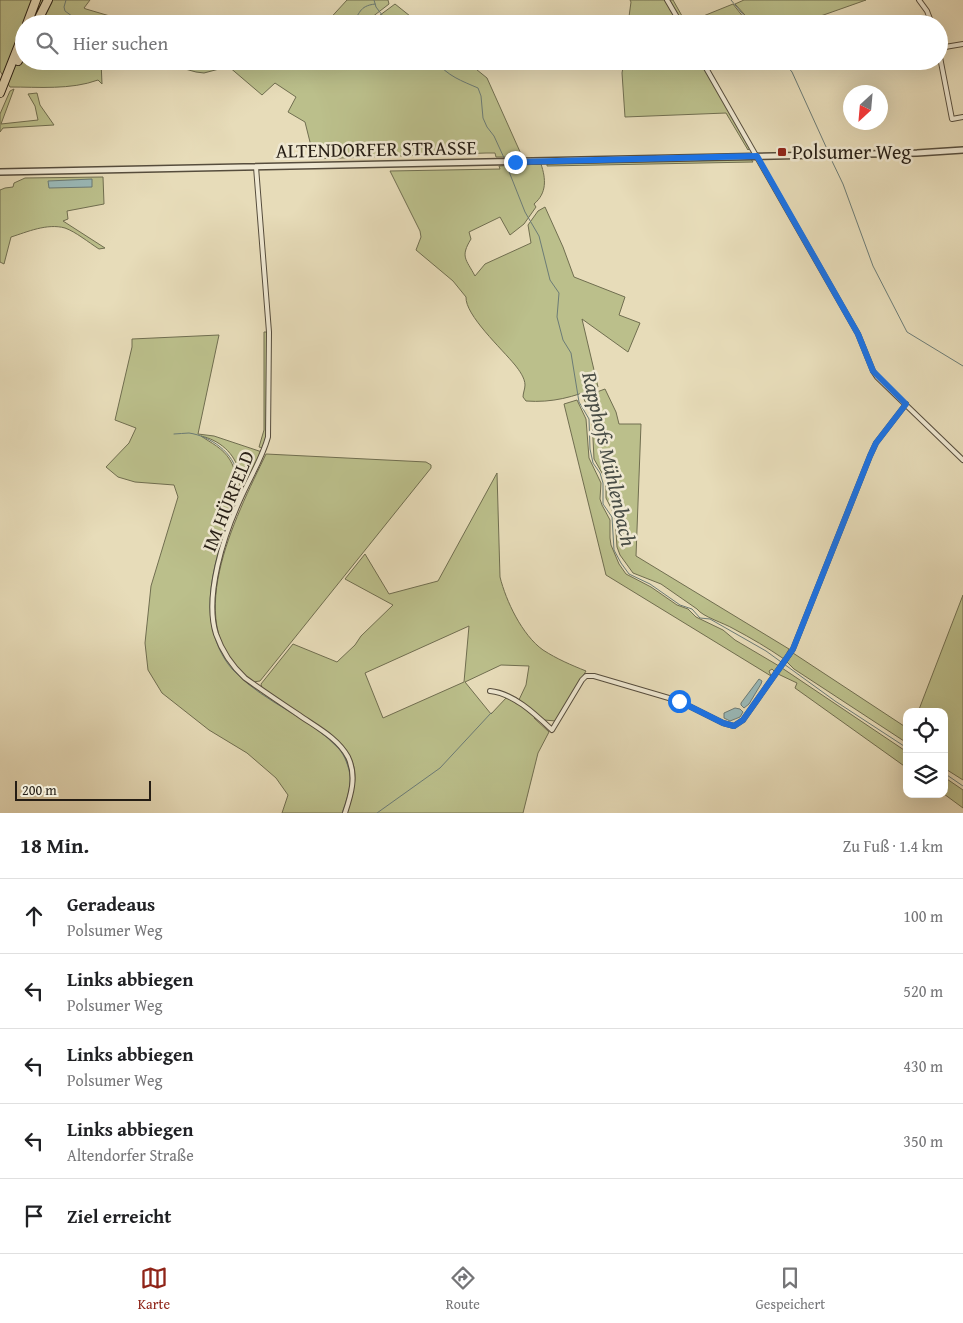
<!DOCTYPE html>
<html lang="de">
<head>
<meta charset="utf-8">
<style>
  :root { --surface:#fff; --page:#f6f6f6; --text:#202124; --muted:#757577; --line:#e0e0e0; --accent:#8f2418 }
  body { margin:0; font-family:"Gentium Book Plus",serif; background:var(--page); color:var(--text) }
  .controls { position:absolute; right:15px; bottom:15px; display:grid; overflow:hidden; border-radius:10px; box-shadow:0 5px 20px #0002 }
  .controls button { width:45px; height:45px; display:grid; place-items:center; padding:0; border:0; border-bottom:1px solid var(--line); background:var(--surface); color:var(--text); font:25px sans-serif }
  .compass { position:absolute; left:843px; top:85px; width:45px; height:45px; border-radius:50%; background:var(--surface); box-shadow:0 5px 20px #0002; rotate:206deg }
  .scale { position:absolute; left:15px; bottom:12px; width:136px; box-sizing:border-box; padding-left:5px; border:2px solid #251d14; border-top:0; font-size:14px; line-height:18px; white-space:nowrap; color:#251d14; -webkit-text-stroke:4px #efe8d2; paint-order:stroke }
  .stop { position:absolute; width:15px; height:15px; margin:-11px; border:4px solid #1a73e8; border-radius:50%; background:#fff }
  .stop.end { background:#1a73e8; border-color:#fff; box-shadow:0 1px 5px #0008 }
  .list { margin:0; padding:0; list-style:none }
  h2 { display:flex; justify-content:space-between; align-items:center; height:65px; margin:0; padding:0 20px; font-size:21px }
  h2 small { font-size:16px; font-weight:400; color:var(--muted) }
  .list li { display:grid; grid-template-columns:32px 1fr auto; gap:15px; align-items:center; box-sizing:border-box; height:75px; padding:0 20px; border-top:1px solid var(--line) }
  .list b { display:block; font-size:19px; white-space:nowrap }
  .list p { margin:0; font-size:16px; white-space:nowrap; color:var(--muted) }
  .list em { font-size:16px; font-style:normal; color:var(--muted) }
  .icon { flex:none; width:28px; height:28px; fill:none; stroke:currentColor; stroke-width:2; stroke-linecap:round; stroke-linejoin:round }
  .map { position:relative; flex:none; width:963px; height:813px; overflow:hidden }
  .search { position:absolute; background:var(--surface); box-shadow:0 5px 20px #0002; left:15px; right:15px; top:15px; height:55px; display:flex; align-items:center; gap:12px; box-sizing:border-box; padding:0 18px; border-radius:28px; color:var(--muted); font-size:19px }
  .sheet { height:440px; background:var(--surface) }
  nav { display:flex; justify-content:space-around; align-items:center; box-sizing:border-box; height:70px; border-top:1px solid var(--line); background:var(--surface); font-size:14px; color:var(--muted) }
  nav a { display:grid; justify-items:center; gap:2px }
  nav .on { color:var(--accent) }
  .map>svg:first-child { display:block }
  .green { fill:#bbbf8b; stroke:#706e50; fill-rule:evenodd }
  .water { fill:#9ab9b8; stroke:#6b7b76 }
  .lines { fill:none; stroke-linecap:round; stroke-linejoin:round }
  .stream { stroke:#6b7b76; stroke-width:1 }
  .minor-casing { stroke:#564d3d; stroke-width:6 }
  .tertiary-casing { stroke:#564d3d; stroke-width:8 }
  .motorway-casing { stroke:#251d14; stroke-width:10 }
  .minor { stroke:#efe8d2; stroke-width:4 }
  .tertiary { stroke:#efe8d2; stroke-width:5 }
  .motorway { stroke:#e7dcb9; stroke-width:8 }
  .route { stroke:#1a73e8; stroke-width:6 }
  .poi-dot { fill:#8f2418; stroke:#efe8d2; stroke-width:2 }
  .labels { text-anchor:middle; stroke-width:5; stroke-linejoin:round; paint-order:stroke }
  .street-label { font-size:20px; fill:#251d14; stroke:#efe8d2 }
  .poi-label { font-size:20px; fill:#251d14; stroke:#efe8d2; text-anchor:start }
  .water-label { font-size:21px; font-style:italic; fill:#484c45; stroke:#efe8d2 }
</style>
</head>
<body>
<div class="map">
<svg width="963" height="813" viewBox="0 0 963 813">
  <rect width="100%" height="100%" fill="#e7dcb9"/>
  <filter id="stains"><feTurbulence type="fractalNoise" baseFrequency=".004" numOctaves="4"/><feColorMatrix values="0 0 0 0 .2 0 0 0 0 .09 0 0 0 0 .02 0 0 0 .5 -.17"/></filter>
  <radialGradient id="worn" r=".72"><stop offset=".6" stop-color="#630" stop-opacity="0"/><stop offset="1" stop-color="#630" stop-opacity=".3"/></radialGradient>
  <path class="green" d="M0,0h90l-6,8 2,1 51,15h-113v37h77l1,23 -4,-4c-27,10 -60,7 -88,7l-10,-16z
    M347,0h41l1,4 -22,17 1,3 27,-20 25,20h-95z
    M630,0h35l13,24h-50l3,-22z
    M669,0h4l13,23 47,-19 11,14 -15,6h-46z
    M744,0h122l-68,24h-45l-18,-20z
    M156,61h310l21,17 34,76h-4l-1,3h-20l-1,-4h-9l-175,6 -1,-17 -5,-20 -17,-10 8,-15 -21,-14 -13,12 -34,-29 -12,-3 3,6 -15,4 -8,-1z
    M624,61h76l50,87 -2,2 -22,-37 -101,4 -3,-44z
    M14,89l-13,35 37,-4 -3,-14 -7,-12 9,-1 3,12 14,20 -51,3 -3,4v-18l10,-23z
    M751,159l2,3 -206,4v-2z
    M541,164c5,15 6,29 -7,40l2,3 -12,17 -14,11 -10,-18 -31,15 2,7c-11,18 -5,20 4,37l10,-12 46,-21 -3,-18 10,-14 7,-4 18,40 11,30 51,20 -6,18 21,8 -12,29 -46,-33 16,68c-24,10 -46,16 -72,14l-3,-4c0,-4 2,-8 2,-12 0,-7 -6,-15 -10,-20 -13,-16 -50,-50 -49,-68l-13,-16 -37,-31 5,-13 -1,-6 -30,-60 110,-2 -1,-3z
    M103,177l1,27 -37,7 1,8 -5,2 42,27 -6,1c-11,-7 -23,-17 -34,-21 -18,-5 -38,4 -54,9l-7,27 -4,-2v-72l5,-2 8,-1 1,-4 11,-5z
    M264,332h4l-1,103 -4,13 -4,-1 5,-17z
    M219,335l-21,99 16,2 48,16 -23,44c0,-8 1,-16 0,-24 -4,-19 -20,-32 -38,-36 10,7 22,12 29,24 12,20 5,42 -1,63 -17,56 -34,107 13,154l76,53 21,17 5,7 8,23 -1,14 -8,22h-61l6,-18 -12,-17 -29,-25 -38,-23 -47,-37 -14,-23 -3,-27 6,-57 27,-89 -4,-12 -39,-3 -17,-5 -12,-10 23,-24 7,-15 -21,-8 17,-73v-8z
    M605,389l11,23 3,12h22l-5,132 153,93 -5,10c-16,-11 -33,-21 -50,-30 -10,-6 -31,-12 -37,-20l-36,-25 -28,-11 -13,-18 -3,-8 -2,-31 -9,-18v-18l-12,-21 -2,-40 -2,-7 -7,-15z
    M577,400l9,19 3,39 12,25 -1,16 2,6 8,15v18l1,7 8,19 7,10 25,13 26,18 11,4 8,8 27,13 12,10 44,26 -4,6 -3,-3 -3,2 2,5 -165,-101 -42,-171z
    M266,454l160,8 5,3v3l-171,213 -7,1c-77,-53 -17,-165 13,-228z
    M497,473l3,104c6,24 22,58 43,73 14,9 28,15 43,21l-30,50 -12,-1 -7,-6 -3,4 15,14 -11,21 -15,60h-177c13,-35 15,-52 -15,-78l-66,-44 -3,-3 -1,-4 32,-40 44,18 18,-17 6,-9 32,-31 -48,-26 20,-25 24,40 49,-13zM469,626l-5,56 -81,36 -18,-45zM501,665l28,1 -3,19 -9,19 -10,-7 -16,17 -26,-32z
    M963,595v185l-19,-12v-56h-26z
    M793,653l114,75v15l-113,-74 -7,-7z
    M782,668l125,84v16l-112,-80 2,-5 -19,-9z
    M944,777l19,13v18l-19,-14z"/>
  <path class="water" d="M92,179v8l-43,1 -1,-7z
    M759,679l3,2 -1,3 -12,20 -5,4 -3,-3v-2z
    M735,708l5,1 3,3 -3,5 -10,4 -6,-3v-5z"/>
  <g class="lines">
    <path class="stream" d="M66,0l-2,7 1,4 11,8 15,5
      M374,0l2,7 13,17
      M731,0l20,24
      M351,24c10,-10 7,-18 24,-20
      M436,61c11,15 26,20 42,27l3,8 2,22 4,9 7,9 11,24
      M783,61l9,11 35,77
      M831,159l12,25 30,82 34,66 56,34
      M506,164l19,48 14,24 11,44 9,13 -2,24 6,23 8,13 8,49 10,17 1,30 3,14 7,10 3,10v21l9,13 2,33 7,13 8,11 21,10 30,21 12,4 8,9 10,1 56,32 69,50 72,47
      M174,434c5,0 10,-1 15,-1 21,3 46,20 48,42 2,19 -6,37 -12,55 -10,31 -20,68 -12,100 3,15 12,33 23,43 29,30 75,45 103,76 6,7 10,18 11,27 1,13 -4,26 -8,37
      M944,773l19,13
      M377,813l63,-45 51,-55"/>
    <g class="minor-casing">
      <path id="minor" d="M667,0l14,24
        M919,0l8,11 5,13
        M939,48l24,-4
        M939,52l13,67 11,-2
        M702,61l156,273 15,37 4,6 86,83
        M256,167l13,165 -1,105c-6,22 -19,42 -28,63 -16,35 -36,96 -24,134 6,17 16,32 29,44 18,13 36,25 54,37 17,12 39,23 49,42 9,19 3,38 -3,56
        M490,691c23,2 45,23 62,39l30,-50 4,-4h8l85,25 44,22 11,3 9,-6 50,-71 77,-193 6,-13 30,-39"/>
    </g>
    <g class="tertiary-casing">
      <path id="tertiary" d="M0,172l917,-19 46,-3"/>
    </g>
    <g class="motorway-casing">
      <path id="motorway" d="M27,24l9,-24
        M36,24l12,-24
        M18,61l6,-14
        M0,93l24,-61"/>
    </g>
    <use href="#minor" class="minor"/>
    <use href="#tertiary" class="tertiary"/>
    <use href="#motorway" class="motorway"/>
  </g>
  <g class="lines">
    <path class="route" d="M515,162l242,-6 101,178 15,37 33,33 -30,39 -6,13 -77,193 -50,71 -9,6 -11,-3 -44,-22"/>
  </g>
  <rect class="poi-dot" x="777" y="147" width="10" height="10" rx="2.5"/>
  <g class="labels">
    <g class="street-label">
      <text transform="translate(376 149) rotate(-1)" y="7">ALTENDORFER STRASSE</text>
      <text transform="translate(228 501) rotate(-68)" y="7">IM HÜRFELD</text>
    </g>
    <g class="poi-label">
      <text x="792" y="159">Polsumer Weg</text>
    </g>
    <g class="water-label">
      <text transform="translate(609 459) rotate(77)" y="7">Rapphofs Mühlenbach</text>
    </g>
  </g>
  <rect width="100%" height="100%" filter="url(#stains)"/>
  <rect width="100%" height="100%" fill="url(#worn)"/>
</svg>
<div class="controls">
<button><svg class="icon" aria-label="locate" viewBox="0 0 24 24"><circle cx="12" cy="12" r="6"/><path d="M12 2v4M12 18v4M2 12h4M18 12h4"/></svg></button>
<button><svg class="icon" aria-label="layers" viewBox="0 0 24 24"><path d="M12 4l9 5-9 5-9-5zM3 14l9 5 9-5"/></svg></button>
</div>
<svg class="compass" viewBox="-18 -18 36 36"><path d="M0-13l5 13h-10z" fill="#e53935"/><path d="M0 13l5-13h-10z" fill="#757577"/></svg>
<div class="scale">200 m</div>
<div class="stop" style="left:679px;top:701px"></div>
<div class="stop end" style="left:515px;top:162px"></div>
<div class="search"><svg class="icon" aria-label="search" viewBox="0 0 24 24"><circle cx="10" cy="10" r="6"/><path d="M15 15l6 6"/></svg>Hier suchen</div>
</div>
<section class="sheet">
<h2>18 Min.<small>Zu Fuß · 1.4 km</small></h2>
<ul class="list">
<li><svg class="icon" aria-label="ahead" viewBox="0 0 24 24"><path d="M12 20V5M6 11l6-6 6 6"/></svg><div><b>Geradeaus</b><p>Polsumer Weg</p></div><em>100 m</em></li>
<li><svg class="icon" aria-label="left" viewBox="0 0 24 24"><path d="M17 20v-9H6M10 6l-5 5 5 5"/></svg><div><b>Links abbiegen</b><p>Polsumer Weg</p></div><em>520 m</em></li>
<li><svg class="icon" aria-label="left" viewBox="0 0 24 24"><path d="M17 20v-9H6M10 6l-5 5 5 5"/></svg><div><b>Links abbiegen</b><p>Polsumer Weg</p></div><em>430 m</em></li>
<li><svg class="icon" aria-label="left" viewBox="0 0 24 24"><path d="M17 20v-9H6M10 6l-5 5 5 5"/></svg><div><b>Links abbiegen</b><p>Altendorfer Straße</p></div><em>350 m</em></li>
<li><svg class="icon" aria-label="arrive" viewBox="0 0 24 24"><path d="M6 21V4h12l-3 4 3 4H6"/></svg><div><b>Ziel erreicht</b></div></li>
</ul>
</section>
<nav>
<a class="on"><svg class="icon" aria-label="map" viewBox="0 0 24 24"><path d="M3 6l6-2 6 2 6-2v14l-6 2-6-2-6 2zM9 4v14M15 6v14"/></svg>Karte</a>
<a><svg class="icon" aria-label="directions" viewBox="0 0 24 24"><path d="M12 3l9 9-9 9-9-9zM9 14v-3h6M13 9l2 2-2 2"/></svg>Route</a>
<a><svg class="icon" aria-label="saved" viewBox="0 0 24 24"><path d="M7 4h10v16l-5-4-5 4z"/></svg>Gespeichert</a>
</nav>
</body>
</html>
